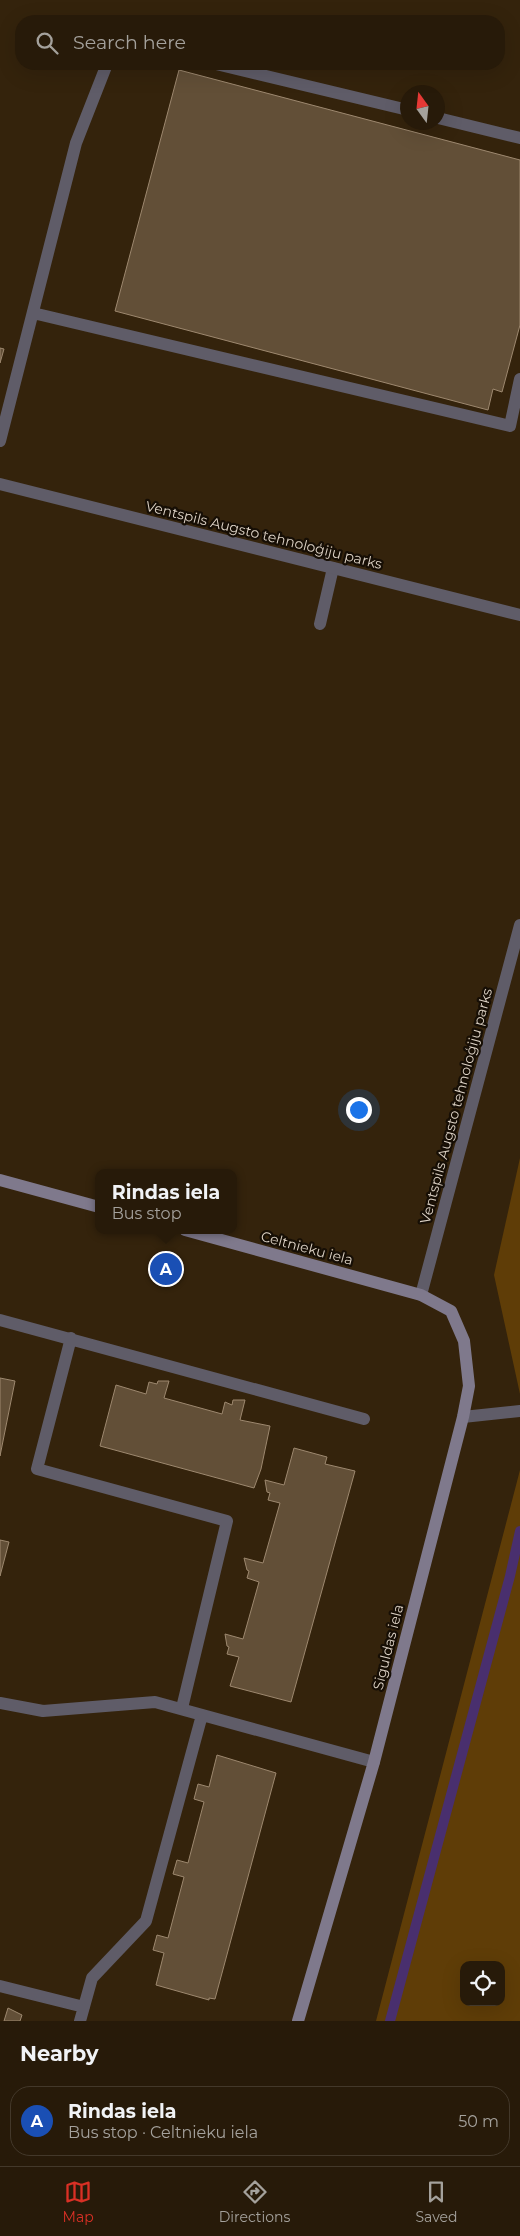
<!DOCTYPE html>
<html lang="en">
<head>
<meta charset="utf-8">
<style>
  :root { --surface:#271a09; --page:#2f2312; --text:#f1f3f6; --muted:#a4a19c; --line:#43382a; --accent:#d93025 }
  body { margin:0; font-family:Montserrat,sans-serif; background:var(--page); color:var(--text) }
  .controls { position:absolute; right:15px; bottom:15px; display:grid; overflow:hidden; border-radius:10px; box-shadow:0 5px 20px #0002 }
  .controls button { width:45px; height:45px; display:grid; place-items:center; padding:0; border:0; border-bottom:1px solid var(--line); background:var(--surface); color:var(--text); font:25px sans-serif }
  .compass { position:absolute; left:400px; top:85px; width:45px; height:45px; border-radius:50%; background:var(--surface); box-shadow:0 5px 20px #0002; rotate:345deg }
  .you { position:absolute; left:358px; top:1109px; width:18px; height:18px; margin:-12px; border:4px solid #fff; border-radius:50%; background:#1a73e8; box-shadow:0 0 0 8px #1a73e833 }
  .badge { display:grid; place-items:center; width:32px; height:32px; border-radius:50%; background:var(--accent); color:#fff; font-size:16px; font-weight:700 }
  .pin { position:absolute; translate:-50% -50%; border:2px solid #fff; box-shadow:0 1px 5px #0006 }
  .popup { position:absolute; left:95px; top:1169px; width:142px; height:65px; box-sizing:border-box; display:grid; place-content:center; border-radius:10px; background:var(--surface); filter:drop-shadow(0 1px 4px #0005); font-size:16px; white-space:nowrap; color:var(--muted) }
  .popup b { font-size:19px; color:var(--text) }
  .popup::after { content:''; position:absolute; left:50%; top:100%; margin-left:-10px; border:10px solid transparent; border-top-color:var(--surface) }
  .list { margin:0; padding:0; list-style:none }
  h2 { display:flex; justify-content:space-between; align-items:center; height:65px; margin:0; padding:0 20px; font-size:21px }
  h2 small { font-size:16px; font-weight:400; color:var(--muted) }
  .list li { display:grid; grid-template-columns:32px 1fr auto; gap:15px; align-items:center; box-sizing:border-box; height:70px; margin:0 10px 10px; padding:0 10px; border:1px solid var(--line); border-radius:20px }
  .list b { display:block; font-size:19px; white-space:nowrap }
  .list p { margin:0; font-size:16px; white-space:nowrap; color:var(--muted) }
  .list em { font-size:16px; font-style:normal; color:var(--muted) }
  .icon { flex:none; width:28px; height:28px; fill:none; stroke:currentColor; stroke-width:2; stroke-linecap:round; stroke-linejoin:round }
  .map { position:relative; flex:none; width:520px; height:2021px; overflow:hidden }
  .search { position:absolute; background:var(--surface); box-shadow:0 5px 20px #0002; left:15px; right:15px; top:15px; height:55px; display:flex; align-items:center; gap:12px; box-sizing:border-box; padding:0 18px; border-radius:20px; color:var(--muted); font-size:19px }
  .sheet { height:145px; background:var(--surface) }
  nav { display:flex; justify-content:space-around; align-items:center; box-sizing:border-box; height:70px; border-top:1px solid var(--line); background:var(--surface); font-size:14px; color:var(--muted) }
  nav a { display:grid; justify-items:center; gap:2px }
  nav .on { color:var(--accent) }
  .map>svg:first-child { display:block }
  .green { fill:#5f3d07; fill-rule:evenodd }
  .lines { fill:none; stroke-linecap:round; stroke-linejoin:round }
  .stream { stroke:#492f6e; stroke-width:10 }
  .building { fill:#624f37; stroke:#9d886f }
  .lane { stroke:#5f5c68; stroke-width:12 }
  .street { stroke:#5f5c68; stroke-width:12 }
  .secondary { stroke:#7f798c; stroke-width:12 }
  .labels { text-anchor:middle; stroke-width:4.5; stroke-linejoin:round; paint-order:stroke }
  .street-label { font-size:14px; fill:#ddd2c5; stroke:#160e05 }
</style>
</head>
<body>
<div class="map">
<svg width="520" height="2021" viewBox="0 0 520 2021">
  <rect width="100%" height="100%" fill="#34230c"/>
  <path class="green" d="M520,1158v236l-26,-119z
    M520,1470v551h-144zM464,1965h37v37h-37z"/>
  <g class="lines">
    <path class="stream" d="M390,2021l120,-445 10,-45"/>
  </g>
  <path class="building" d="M179,70l341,90v165l-18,67 -9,-3 -5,21 -373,-99z
    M0,348l4,1 -4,14z
    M0,1378l15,3 -15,75z
    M158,1381h11l-5,17 58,16 3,-12 7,3 1,-5h12l-5,20 30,6 -9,43 -7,19 -154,-42 16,-61 30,9 3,-12 8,2z
    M294,1448l33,9 -2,7 30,7 -64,231 -61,-16 9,-29 -12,-3 2,-7 -2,-1 -2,-12 18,5 16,-57 -12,-4 2,-7 -2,-1 -3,-12 19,5 17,-60 -12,-3 2,-7 -3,-1 -2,-12 19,5z
    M0,1540l9,2 -9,34z
    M217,1755l59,18 -61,226 -6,-1v2l-53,-15 8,-32 -11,-3 4,-15 11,3 16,-61 -11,-3 4,-14 11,3 16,-61 -10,-3 4,-15 11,3z
    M8,2008l14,7 -2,6h-16z"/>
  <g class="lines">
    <path class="lane" d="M216,64l192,46
      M438,118l82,20
      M33,313l477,113 10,-47
      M0,441l76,-298 31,-79
      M320,624l13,-56"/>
    <path class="street" d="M0,484l520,131
      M421,1295l99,-370
      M0,1320l364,99
      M71,1338l-34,131 190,52 -45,187
      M463,1417l57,-6
      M0,1703l43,8 112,-9 219,60
      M0,1986l84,21
      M80,2021l12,-43 54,-57 56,-206"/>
    <path class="secondary" d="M0,1180l99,27
      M185,1230l236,65 30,16 13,30 5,45 -6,31 -89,345 -76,259"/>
  </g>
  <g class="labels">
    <g class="street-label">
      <text transform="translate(264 535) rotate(14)" y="5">Ventspils Augsto tehnoloģiju parks</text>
      <text transform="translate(456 1106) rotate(-75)" y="5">Ventspils Augsto tehnoloģiju parks</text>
      <text transform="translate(307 1248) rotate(15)" y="5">Celtnieku iela</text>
      <text transform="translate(388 1647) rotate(-76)" y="5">Siguldas iela</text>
    </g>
  </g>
</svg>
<div class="controls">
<button><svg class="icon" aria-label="locate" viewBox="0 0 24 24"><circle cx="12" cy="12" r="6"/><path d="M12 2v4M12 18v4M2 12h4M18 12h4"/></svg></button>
</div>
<svg class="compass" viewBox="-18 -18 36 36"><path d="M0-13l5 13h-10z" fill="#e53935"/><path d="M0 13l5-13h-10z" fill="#a4a19c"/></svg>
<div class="you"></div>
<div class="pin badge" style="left:166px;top:1269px;background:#1a4fb4">A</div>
<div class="popup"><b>Rindas iela</b>Bus stop</div>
<div class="search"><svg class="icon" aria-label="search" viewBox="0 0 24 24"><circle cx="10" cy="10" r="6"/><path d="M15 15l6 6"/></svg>Search here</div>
</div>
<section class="sheet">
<h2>Nearby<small></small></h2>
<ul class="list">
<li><span class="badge" style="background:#1a4fb4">A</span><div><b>Rindas iela</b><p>Bus stop · Celtnieku iela</p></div><em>50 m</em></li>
</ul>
</section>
<nav>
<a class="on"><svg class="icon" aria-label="map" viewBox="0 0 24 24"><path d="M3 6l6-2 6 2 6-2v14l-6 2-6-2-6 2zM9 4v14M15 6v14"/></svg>Map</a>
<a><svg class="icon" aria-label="directions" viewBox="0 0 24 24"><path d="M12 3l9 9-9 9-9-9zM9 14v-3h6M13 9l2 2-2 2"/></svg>Directions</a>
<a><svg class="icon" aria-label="saved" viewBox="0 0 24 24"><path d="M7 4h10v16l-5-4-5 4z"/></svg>Saved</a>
</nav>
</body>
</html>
